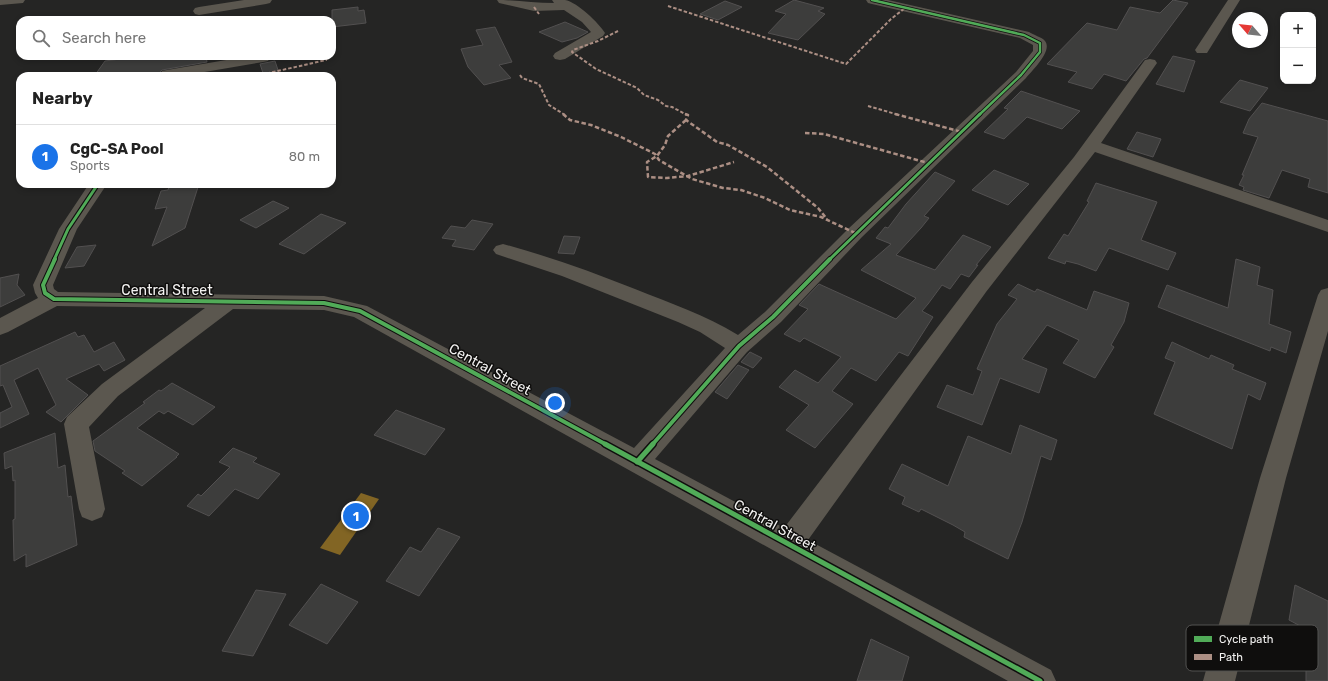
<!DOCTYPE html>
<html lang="en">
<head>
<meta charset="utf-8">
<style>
  :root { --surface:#fff; --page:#f6f6f6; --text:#222; --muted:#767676; --line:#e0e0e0; --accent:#1a73e8 }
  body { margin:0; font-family:Rubik,sans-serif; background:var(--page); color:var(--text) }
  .controls { position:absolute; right:12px; top:12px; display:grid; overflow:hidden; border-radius:8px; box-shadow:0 2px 6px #0003 }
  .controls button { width:36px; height:36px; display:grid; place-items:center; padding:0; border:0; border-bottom:1px solid var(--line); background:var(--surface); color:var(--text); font:20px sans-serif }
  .compass { position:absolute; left:1232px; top:12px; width:36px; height:36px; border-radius:50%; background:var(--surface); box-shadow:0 2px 6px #0003; rotate:298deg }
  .you { position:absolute; left:555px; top:403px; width:14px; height:14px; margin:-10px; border:3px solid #fff; border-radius:50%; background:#1a73e8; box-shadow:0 0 0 6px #1a73e833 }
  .badge { display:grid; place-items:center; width:26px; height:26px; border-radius:50%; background:var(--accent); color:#fff; font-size:13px; font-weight:700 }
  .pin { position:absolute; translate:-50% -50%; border:2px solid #fff; box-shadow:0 1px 4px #0006 }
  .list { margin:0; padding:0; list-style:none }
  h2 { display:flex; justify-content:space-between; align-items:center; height:52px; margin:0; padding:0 16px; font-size:17px }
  h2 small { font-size:13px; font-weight:400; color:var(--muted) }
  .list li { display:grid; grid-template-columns:26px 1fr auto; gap:12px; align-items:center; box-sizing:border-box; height:64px; padding:0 16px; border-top:1px solid var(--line) }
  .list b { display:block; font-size:15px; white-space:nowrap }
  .list p { margin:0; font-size:13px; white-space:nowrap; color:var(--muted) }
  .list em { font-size:13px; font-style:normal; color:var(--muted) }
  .icon { flex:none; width:22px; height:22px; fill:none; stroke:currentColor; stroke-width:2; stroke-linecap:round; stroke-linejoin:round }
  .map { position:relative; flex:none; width:1328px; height:681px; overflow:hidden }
  .search { position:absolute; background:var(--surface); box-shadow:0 2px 6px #0003; left:16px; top:16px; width:320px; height:44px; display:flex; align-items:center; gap:10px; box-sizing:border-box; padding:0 14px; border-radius:12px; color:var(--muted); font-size:15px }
  .panel { position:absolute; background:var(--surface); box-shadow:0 2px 6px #0003; left:16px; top:72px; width:320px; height:116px; border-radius:12px }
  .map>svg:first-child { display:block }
  .water { fill:#826524 }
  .building { fill:#3d3d3c; stroke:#525050 }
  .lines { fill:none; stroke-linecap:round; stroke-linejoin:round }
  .minor { fill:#5b574f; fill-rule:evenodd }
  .quiet-far1 { stroke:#ac8f84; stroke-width:2; stroke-dasharray:3.5 2; stroke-linecap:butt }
  .quiet { stroke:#ac8f84; stroke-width:2.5; stroke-dasharray:4.5 2.5; stroke-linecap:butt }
  .cycleway-far3-casing { stroke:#0f0e0d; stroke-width:4 }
  .cycleway-far2-casing { stroke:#0f0e0d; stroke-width:5 }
  .cycleway-far1-casing { stroke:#0f0e0d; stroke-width:6 }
  .cycleway-casing { stroke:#0f0e0d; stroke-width:8 }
  .cycleway-far3 { stroke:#51ab58; stroke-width:2.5 }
  .cycleway-far2 { stroke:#51ab58; stroke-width:3 }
  .cycleway-far1 { stroke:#51ab58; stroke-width:4 }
  .cycleway { stroke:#51ab58; stroke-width:5 }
  .labels { text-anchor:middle; stroke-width:3; stroke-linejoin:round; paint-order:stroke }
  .street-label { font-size:14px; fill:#f3f2f1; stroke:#0f0e0d }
  .key { fill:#0f0e0d; stroke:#535251; stroke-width:1 }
  .key-label { font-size:11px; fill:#f3f2f1 }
</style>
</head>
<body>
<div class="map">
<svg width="1328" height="681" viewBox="0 0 1328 681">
  <rect width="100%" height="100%" fill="#252524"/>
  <path class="water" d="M361,493l18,6 -39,56 -20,-7z"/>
  <path class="building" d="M794,0l30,8 -6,3 7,3 -27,26 -30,-7 18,-19 -11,-3z
    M1173,0l15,3 -41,55 -3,1 -18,22 -22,-7 -12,15 -24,-7 9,-10 -30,-8 40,-41 30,7 13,-23 30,6z
    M725,1l17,6 -24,13 -18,-6z
    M358,7v4l6,-1 2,13 -34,4v-17z
    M565,22l23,10 -11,6 -15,4 -23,-10z
    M495,27l17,35 -13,3 12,13 -27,7 -16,-18 -7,-18 22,-4 -7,-15z
    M143,56h63l1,6 -45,8 -3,3v3h-22v-2l-21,2 2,-3 -23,2 10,-14z
    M1173,56l22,5 -11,31 -28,-8z
    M275,61l5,15h-16l-4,-12z
    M1240,80l28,8 -18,23 -30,-9z
    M1021,91l59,20 -18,18 -35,-12 -23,22 -20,-7 24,-23 -4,-1z
    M1262,103l66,18v72l-20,-6 2,-8 -28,-9 -13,28 -26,-8 1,-3 -5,-2 5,-10h-2l16,-38 -15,-4 6,-14z
    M1137,132l24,7 -8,18 -26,-8z
    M994,170l35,14 -21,21 -36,-15z
    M935,172l20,9 -31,35 5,2 -8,10 -25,27 39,15 28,-35 28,12 -15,18h2l-9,12 -8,-3 -11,15 -8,-4 -14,19 -6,7 11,6 -25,39 -9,-4 -23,29 -25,-13 -19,23 21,13 -38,44 -29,-18 23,-25 -30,-18 16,-17 23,13 23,-26 -37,-19 -4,4 -16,-8 24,-25 -9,-4 20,-21 77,35 20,-21 -55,-28 30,-26 -15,-6 9,-11 3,1 18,-24z
    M1096,183l61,19 -16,38 35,13 -8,17 -59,-22 -13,23 -18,-7 -12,-3 -1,3 -17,-6 16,-24 4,2 21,-34 -2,-1z
    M170,184h29l-14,44 -33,18 15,-39 -12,2 6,-18 7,-1z
    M273,201l16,7 -33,20 -16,-8z
    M321,214l25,9 -42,31 -25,-10z
    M472,220l21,4 -19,26 -22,-4 4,-6 -14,-2 9,-12 14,2z
    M564,236l16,1 -6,17 -16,-1z
    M96,245l-12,21 -19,2 12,-21z
    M1236,259l24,8 -3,18 16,5 -4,34 22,8 -5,21 -15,-6 -1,4 -112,-44 9,-22 61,23z
    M19,274l-2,11 8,10 -25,12v-29z
    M1018,284l17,8 2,-3 50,21 7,-19 35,12 -5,19 -13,23 3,2 -19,31 -32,-15 16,-23 -32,-15 -25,34 25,10 -8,24 -39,-15 -18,47 -45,-18 10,-22 26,10 9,-24 -5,-2 20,-45 20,-25 -9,-4z
    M75,332l3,5 6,-2 10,17 20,-10 11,18 -21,11 -5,-7 -33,15 22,16 -27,27 -15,-10 10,-7 -18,-37 -24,12 15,34 -29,14v-15l12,-6 -9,-22 -3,1v-20z
    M1172,342l37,17 2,-4 23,10 -2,4 34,14 -6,17 -12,-6 -16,55 -78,-35 21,-52 -10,-4z
    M750,352l12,6 -9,10 -12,-6z
    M738,365l11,5 -22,29 -12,-7z
    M172,383l43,24 -22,18 -25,-14 -4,3 -5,-3 -22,17 42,26 -3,3h1l-35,29 -20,-13 3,-2 -30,-20 -2,-10 52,-38 -2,-1 16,-12 2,1z
    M396,410l49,19 -20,26 -51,-20z
    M1020,425l37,15 -6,20 -10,-4 -19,66 -14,37 -44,-22 1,-5 -12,-7 -32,-16 -2,3 -17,-8 3,-7 -16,-8 13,-25 46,22 20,-50 43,18z
    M55,433l3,35 7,-3 3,32 3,-1 6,49 -51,22v-13l-12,7 -1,-41 2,-1v-39l-2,1 -1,-15 -7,3 -1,-16z
    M233,448l24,10 -4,4 27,12 -22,25 -23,-10 -26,27 -22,-10 11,-12 3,2 29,-29 -11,-5z
    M438,528l22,9 -41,59 -33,-15 24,-34 11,5z
    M321,584l37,18 -31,42 -38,-19z
    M1295,585l33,16v80h-22v-52l-17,-9z
    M256,590l30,4 -33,62 -31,-5z
    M871,639l38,18 -7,24h-45z"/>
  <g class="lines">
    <path class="minor" d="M0,0h25l-2,3 -23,2z
      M244,0h28l-2,3 -4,1 -67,11 -4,-1 -2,-3 2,-3 4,-1z
      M497,0c19,0 38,3 57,3l-2,-3c4,0 9,0 13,0 12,2 34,23 40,33l-2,3 -38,23 -5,1 -5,-1 -2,-3 2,-3 36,-21 -9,-10 -18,-12 -30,1 -35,-8z
      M866,0h22l141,32c4,3 13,5 16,9 8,10 -13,30 -19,37l-164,159 -81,85 -34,30 -92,107 129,69 188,-246 102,-125 71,-97 5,-1 5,1 2,3 -56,80 227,77v12l-233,-80 -109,140 -178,248 243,130 5,11h-48l-654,-364 -30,-7 -91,-1 -115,87 -29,31 16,82 -3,8 -10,4 -10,-4 -3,-8 -15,-85 3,-7 35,-33 103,-76 -148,-2 -49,26 -8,3v-17l38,-20 -3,-5 -2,-8 26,-56 30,-45h18l-30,45 -24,56 1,4 4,3 266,4 43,10 267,142 91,-100 -25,-16 -22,-10 -116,-46 -66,-22 -3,-4 3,-4 7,-2c45,12 89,28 132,45 35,14 70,26 103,46l27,-23 83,-83 168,-157 17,-21v-6l-13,-7 -148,-34 -4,-1z
      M1228,0h12l-33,53h-10l-2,-3z
      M250,56h19l1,2 -2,3 -5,1 -82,14h-20l-1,-2 2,-3 5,-1z
      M1328,288v43l-42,147 -51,203h-32l57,-203 58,-183 3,-5z"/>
    <path class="quiet-far1" d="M668,6l178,58 45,-45 14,-11
      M534,7l5,7
      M618,31l-20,10 -25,9 -1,2 24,17 41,19 7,7 14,5 8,6 6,1 15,8
      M520,75l2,3 17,6 10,21 16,10
      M256,76l70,-16 2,-4
      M868,106l31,9"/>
    <path class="quiet" d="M563,114l7,6 21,5 30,12 34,17 4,6 33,19 31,9 18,2 24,8 25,12 31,7 34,16
      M685,114l3,1 -2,5 31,22 11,3 39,22 51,41 9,11
      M895,114l67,18
      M686,120l-18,16 -3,9 -8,11 -10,6 1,15 19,1 21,-2 46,-14
      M805,133l19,1 104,29"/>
    <g class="cycleway-far3-casing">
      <path id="cycleway-far3" d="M872,0l152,35 16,8v9l-19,23 -42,40"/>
    </g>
    <g class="cycleway-far2-casing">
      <path id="cycleway-far2" d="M54,260l14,-31 30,-45
        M829,260l151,-146"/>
    </g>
    <g class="cycleway-far1-casing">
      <path id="cycleway-far1" d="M55,259l-12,26 2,8 9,6 270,4 36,8 247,134
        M652,445l87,-99 34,-29 57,-58"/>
    </g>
    <g class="cycleway-casing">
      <path id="cycleway" d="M605,444l435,237
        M637,462l16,-18"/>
    </g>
    <use href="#cycleway-far3" class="cycleway-far3"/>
    <use href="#cycleway-far2" class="cycleway-far2"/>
    <use href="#cycleway-far1" class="cycleway-far1"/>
    <use href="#cycleway" class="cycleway"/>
  </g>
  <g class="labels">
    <g class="street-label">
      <text x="167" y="295">Central Street</text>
      <text transform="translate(490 369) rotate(29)" y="5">Central Street</text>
      <text transform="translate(775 525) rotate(29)" y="5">Central Street</text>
    </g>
  </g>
  <rect x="1186" y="625" width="132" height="46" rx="6" class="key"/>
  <rect x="1194" y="636" width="18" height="6" fill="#51ab58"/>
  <rect x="1194" y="654" width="18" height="6" fill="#ac8f84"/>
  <g class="key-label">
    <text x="1219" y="643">Cycle path</text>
    <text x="1219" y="661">Path</text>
  </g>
</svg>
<div class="controls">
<button>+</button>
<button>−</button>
</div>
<svg class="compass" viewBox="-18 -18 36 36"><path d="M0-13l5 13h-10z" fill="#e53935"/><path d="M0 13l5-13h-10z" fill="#767676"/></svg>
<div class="you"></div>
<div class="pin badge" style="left:356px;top:516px">1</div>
<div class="search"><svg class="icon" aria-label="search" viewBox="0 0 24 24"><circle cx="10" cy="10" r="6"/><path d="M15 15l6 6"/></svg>Search here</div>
<section class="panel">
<h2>Nearby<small></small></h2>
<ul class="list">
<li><span class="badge">1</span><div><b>CgC-SA Pool</b><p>Sports</p></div><em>80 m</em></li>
</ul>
</section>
</div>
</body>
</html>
